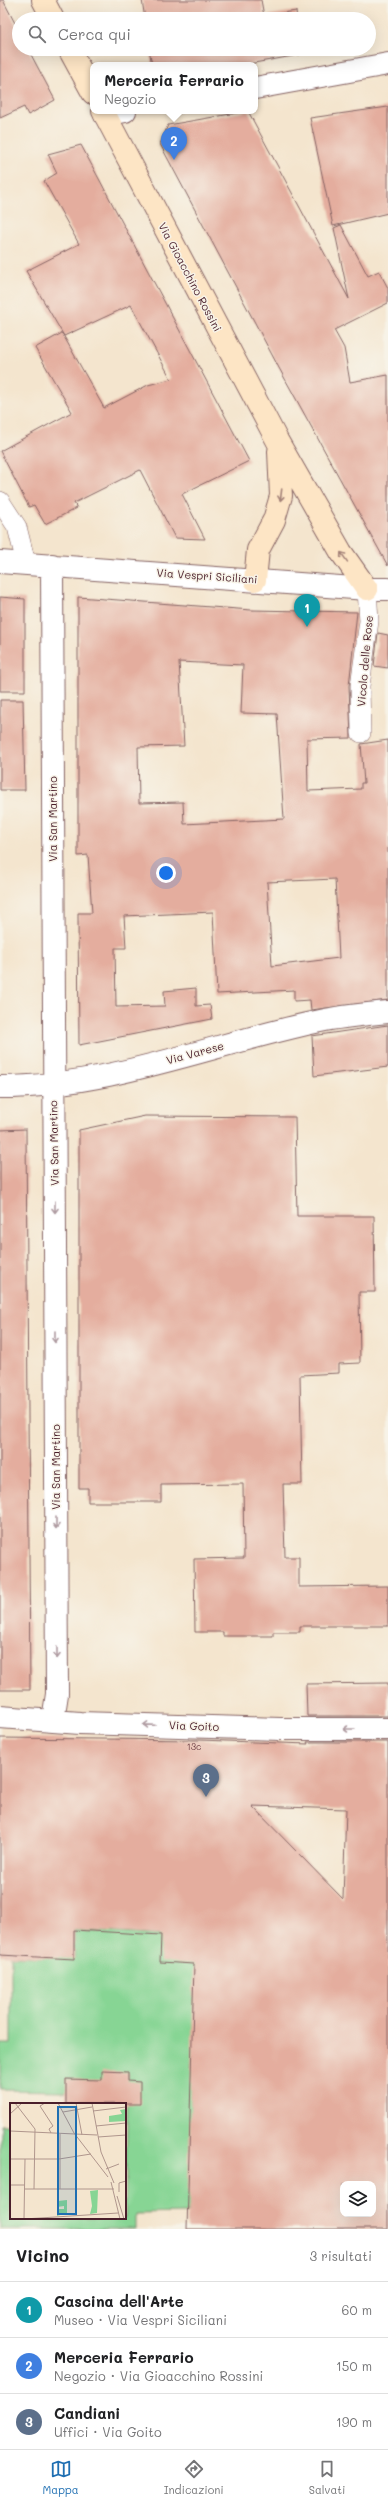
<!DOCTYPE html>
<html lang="it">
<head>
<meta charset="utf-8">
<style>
  :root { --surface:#fff; --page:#f2f2f2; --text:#202124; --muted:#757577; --line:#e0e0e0; --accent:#1f6fb2 }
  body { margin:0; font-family:Mali,sans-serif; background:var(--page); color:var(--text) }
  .controls { position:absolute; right:12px; bottom:12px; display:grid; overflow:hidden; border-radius:8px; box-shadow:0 4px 16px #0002 }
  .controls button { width:36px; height:36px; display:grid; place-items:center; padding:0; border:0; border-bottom:1px solid var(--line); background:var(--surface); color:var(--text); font:20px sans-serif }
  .you { position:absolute; left:166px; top:873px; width:14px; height:14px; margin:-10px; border:3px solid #fff; border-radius:50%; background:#1a73e8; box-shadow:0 0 0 6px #1a73e833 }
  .badge { display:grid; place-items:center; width:26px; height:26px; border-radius:50%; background:var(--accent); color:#fff; font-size:13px; font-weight:700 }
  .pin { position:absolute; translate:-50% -33px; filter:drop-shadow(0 1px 2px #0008) }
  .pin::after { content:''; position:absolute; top:21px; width:14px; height:12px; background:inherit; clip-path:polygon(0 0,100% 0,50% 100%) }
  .popup { position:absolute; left:90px; top:62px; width:168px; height:52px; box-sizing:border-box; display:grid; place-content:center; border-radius:8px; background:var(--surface); filter:drop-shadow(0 1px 3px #0005); font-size:13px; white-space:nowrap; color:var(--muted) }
  .popup b { font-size:15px; color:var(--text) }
  .popup::after { content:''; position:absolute; left:50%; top:100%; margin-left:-8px; border:8px solid transparent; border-top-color:var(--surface) }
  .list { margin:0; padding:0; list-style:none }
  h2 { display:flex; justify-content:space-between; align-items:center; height:52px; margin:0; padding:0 16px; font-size:17px }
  h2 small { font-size:13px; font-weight:400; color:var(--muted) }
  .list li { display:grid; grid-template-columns:26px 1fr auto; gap:12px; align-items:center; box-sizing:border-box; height:56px; padding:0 16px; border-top:1px solid var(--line) }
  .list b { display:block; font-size:15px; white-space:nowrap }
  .list p { margin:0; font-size:13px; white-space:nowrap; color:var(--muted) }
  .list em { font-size:13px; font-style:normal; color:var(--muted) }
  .icon { flex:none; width:22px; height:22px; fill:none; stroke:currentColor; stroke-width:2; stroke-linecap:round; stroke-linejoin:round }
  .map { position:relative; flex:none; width:388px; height:2229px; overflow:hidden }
  .search { position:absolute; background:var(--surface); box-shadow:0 4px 16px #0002; left:12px; right:12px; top:12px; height:44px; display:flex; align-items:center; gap:10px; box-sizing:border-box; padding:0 14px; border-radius:22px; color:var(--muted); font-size:15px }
  .sheet { height:220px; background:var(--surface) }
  nav { display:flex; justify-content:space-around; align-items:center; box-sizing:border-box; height:56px; border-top:1px solid var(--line); background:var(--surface); font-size:11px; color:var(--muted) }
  nav a { display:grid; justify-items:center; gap:2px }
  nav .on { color:var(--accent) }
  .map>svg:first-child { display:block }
  .green { fill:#87d594; stroke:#687a60 }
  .building { fill:#e4ad9e; fill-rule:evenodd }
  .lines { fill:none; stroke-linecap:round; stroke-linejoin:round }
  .lane-casing { stroke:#866464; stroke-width:20 }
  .street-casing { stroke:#866464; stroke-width:24 }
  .secondary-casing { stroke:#866464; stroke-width:24 }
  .lane { stroke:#fff; stroke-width:19 }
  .street { stroke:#fff; stroke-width:22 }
  .secondary { stroke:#fde5c5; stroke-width:22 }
  .oneway { stroke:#a48278 }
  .oneway2 { stroke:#ae9aa0 }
  .labels { text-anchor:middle; stroke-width:3; stroke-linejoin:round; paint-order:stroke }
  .number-label { font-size:9px; fill:#704248 }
  .street-label { font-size:11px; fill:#4a1f2b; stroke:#f7f3e8 }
  .inset-road { fill:none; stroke:#b0968d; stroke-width:1 }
  .view { fill:#1f6fb2; fill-opacity:0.15; stroke:#1f6fb2; stroke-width:2 }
  .inset-edge { fill:none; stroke:#4a1f2b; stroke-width:2 }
</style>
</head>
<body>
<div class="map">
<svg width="388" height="2229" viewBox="0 0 388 2229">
  <rect width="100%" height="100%" fill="#f7f3e8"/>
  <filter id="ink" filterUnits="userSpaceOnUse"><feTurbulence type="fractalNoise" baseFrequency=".025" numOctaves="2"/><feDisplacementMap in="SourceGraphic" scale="8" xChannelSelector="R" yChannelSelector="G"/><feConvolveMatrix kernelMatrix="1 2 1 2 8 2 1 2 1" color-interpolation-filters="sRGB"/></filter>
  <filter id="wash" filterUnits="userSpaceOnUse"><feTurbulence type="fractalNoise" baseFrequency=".012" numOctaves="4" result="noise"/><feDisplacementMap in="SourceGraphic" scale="16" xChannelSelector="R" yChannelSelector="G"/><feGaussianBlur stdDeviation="0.9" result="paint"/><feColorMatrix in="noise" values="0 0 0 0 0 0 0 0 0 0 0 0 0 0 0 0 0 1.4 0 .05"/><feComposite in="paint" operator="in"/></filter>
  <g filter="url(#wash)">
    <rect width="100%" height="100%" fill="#f4e5ce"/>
    <path class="green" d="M74,1930l122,8 -8,275 -53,1v15h-135v-104h11v93h114l3,-145 -62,18 -66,-1v-46h11v-88l63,2z"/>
    <g id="blocks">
      <path class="building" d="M0,0h3l16,31v18h9l27,51 -27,15 -4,-8 -24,11z
        M142,0h119l3,16 32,-5 1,8h-152z
        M149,49h154l1,5 -61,11h-91z
        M388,107v106l-55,13 -23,-108z
        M248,111l101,188 -15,-71 7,-3 27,51 11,-5 9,17v15l-54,27 10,18 6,34 38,-7v191l-109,-198 -119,-224 8,-19z
        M81,145l168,316 -67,33 23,45 -30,-1 -35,-68 -66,33 3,5 -32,16 -11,-19 -5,2 -29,-56 72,-39 -37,-64 27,-15 42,75 44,-23 23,-6 -40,-74 -67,31 -38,-65 53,-27 -35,-63 13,-8 -9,-19z
        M0,597l25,2v92h-25z
        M78,597l173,13 106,2 -8,74 2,52 -44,1 1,52 53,-2v-6h3l-3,-39 27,-4v260l-77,10 -1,-10 -16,1v-11l-77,4 -4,-82 -89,4 2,32h-11l1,59 49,-1 -1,-15 32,-3v18l14,-1 2,14 -133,26 -1,-132h14l-4,-58 -10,1zM179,662l64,3 -2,48 36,1 7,105 -100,5 -1,-22 -44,1 -1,-56 46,-1zM335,879l4,79 -67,8 -5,-84z
        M378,633l10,2v33l-14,-2z
        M0,700h23l2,90h-25z
        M388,1025v42l-74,9 -2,-40z
        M145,1116l150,1 2,99h77l1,76h-16l1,71 -21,1v9l-39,2 2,109h-19l2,73h14v30l89,-1v40h-88v6h-27v4h-50v-4h-28l-1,-73 50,-1 -1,-74 -82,1v17h-73v-14h-9v-358z
        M26,1129l4,561h-30v-560z
        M388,1683v33h-81l-1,-32z
        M0,1738l199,2 109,4 -1,-2h81v487h-201l7,-265 -34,-2 1,-27 -87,-5v29l-74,-4zM252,1806l94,3 -3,90zM343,2184h30v30h-30z
        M102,2071l26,1v9l12,1v22h-74v-25l36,1z"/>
    </g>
  </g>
  <g filter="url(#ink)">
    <use href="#blocks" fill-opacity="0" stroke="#866464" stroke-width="1"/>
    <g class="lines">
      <g class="lane-casing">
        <path id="lane" d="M0,501l17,26 9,36
          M361,733l-1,-47 9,-65 -2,-32"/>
      </g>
      <g class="street-casing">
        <path id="street" d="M255,88l133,-24
          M105,115l20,-4
          M0,562l367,27h21
          M52,565l5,1129 -4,26
          M0,1087c112,0 217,-45 325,-67 21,-4 42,-6 63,-8
          M0,1717l80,6 200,6h108"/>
      </g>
      <g class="secondary-casing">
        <path id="secondary" d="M43,0l10,19
          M69,49l24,44
          M103,111l175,331 63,110 26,37
          M255,580l3,-30 16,-30 7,-24 -2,-45"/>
      </g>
      <use href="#lane" class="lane"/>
      <use href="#street" class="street"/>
      <use href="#secondary" class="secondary"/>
    </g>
    <defs><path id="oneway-shaft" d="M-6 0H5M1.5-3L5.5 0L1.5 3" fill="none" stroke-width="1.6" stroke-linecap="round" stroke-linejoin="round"/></defs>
    <g class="oneway">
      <use href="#oneway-shaft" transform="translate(281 495) rotate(97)"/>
      <use href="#oneway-shaft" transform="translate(344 557) rotate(-125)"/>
    </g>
    <g class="oneway2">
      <use href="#oneway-shaft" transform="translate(55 1207) rotate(90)"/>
      <use href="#oneway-shaft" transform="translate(55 1337) rotate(90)"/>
      <use href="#oneway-shaft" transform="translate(56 1523) rotate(90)"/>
      <use href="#oneway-shaft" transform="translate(57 1653) rotate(90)"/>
      <use href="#oneway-shaft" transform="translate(149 1725) rotate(-178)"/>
      <use href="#oneway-shaft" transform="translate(349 1729) rotate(-180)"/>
    </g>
  </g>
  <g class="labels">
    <g class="number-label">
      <text x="194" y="1750">13c</text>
    </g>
    <g class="street-label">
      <text transform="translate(190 277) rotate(62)" y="4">Via Gioacchino Rossini</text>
      <text transform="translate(207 576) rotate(4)" y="4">Via Vespri Siciliani</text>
      <text transform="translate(365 661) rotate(-85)" y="4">Vicolo delle Rose</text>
      <text transform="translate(53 819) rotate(-90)" y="4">Via San Martino</text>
      <text transform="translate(195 1053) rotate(-15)" y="4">Via Varese</text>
      <text transform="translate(54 1143) rotate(-91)" y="4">Via San Martino</text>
      <text transform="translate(56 1467) rotate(-90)" y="4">Via San Martino</text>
      <text transform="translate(194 1726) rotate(2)" y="4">Via Goito</text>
    </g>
  </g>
  <g transform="translate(10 2103)">
    <rect width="116" height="116" fill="#f4e5ce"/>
    <path d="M116,6v12l-17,1v-6l13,-2 -2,-4zM88,87l-1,23 -7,1 2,-8 -2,-15zM57,97v13l-10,3v-7h7v-3l-7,1 1,-6z" fill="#87d594"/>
    <path class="inset-road" d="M5,0l20,26 -1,60M35,0l-5,3 13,20 -4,3 2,4M48,0l16,30 34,44M66,0l6,32M82,0l9,49 13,31M83,8l33,-4M53,9l29,-5M0,11l12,-11M86,23l30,-3M0,28l87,4M50,31v55M88,34l28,-2M0,56h49l32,-5M96,66l13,-5M101,79l9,37M0,82h15M15,86h89M109,89v-9l7,-2M107,93l7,23M14,116l94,-6M14,116l1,-60"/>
    <path class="view" d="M48,4h18v107h-18z"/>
    <rect width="116" height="116" class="inset-edge"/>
  </g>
</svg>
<div class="controls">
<button><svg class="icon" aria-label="layers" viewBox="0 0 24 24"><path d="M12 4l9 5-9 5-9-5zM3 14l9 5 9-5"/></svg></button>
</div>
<div class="you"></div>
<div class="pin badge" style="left:307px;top:627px;background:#0f9aa8">1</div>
<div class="pin badge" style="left:174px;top:160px;background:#3f7fe0">2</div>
<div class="popup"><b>Merceria Ferrario</b>Negozio</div>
<div class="pin badge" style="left:206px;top:1797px;background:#5c6f8a">3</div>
<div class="search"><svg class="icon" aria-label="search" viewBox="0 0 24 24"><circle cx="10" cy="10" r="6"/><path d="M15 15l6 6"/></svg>Cerca qui</div>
</div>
<section class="sheet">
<h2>Vicino<small>3 risultati</small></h2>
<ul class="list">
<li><span class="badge" style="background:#0f9aa8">1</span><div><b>Cascina dell'Arte</b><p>Museo · Via Vespri Siciliani</p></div><em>60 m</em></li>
<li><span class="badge" style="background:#3f7fe0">2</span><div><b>Merceria Ferrario</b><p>Negozio · Via Gioacchino Rossini</p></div><em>150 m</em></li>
<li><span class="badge" style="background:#5c6f8a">3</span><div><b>Candiani</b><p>Uffici · Via Goito</p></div><em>190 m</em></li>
</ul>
</section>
<nav>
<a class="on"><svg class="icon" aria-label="map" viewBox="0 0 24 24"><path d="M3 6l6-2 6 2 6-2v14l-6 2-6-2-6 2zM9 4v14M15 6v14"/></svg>Mappa</a>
<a><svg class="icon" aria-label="directions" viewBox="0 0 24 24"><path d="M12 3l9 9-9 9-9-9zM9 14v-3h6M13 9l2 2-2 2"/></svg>Indicazioni</a>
<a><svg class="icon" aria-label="saved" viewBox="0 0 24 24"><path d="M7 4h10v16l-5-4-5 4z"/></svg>Salvati</a>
</nav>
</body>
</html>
